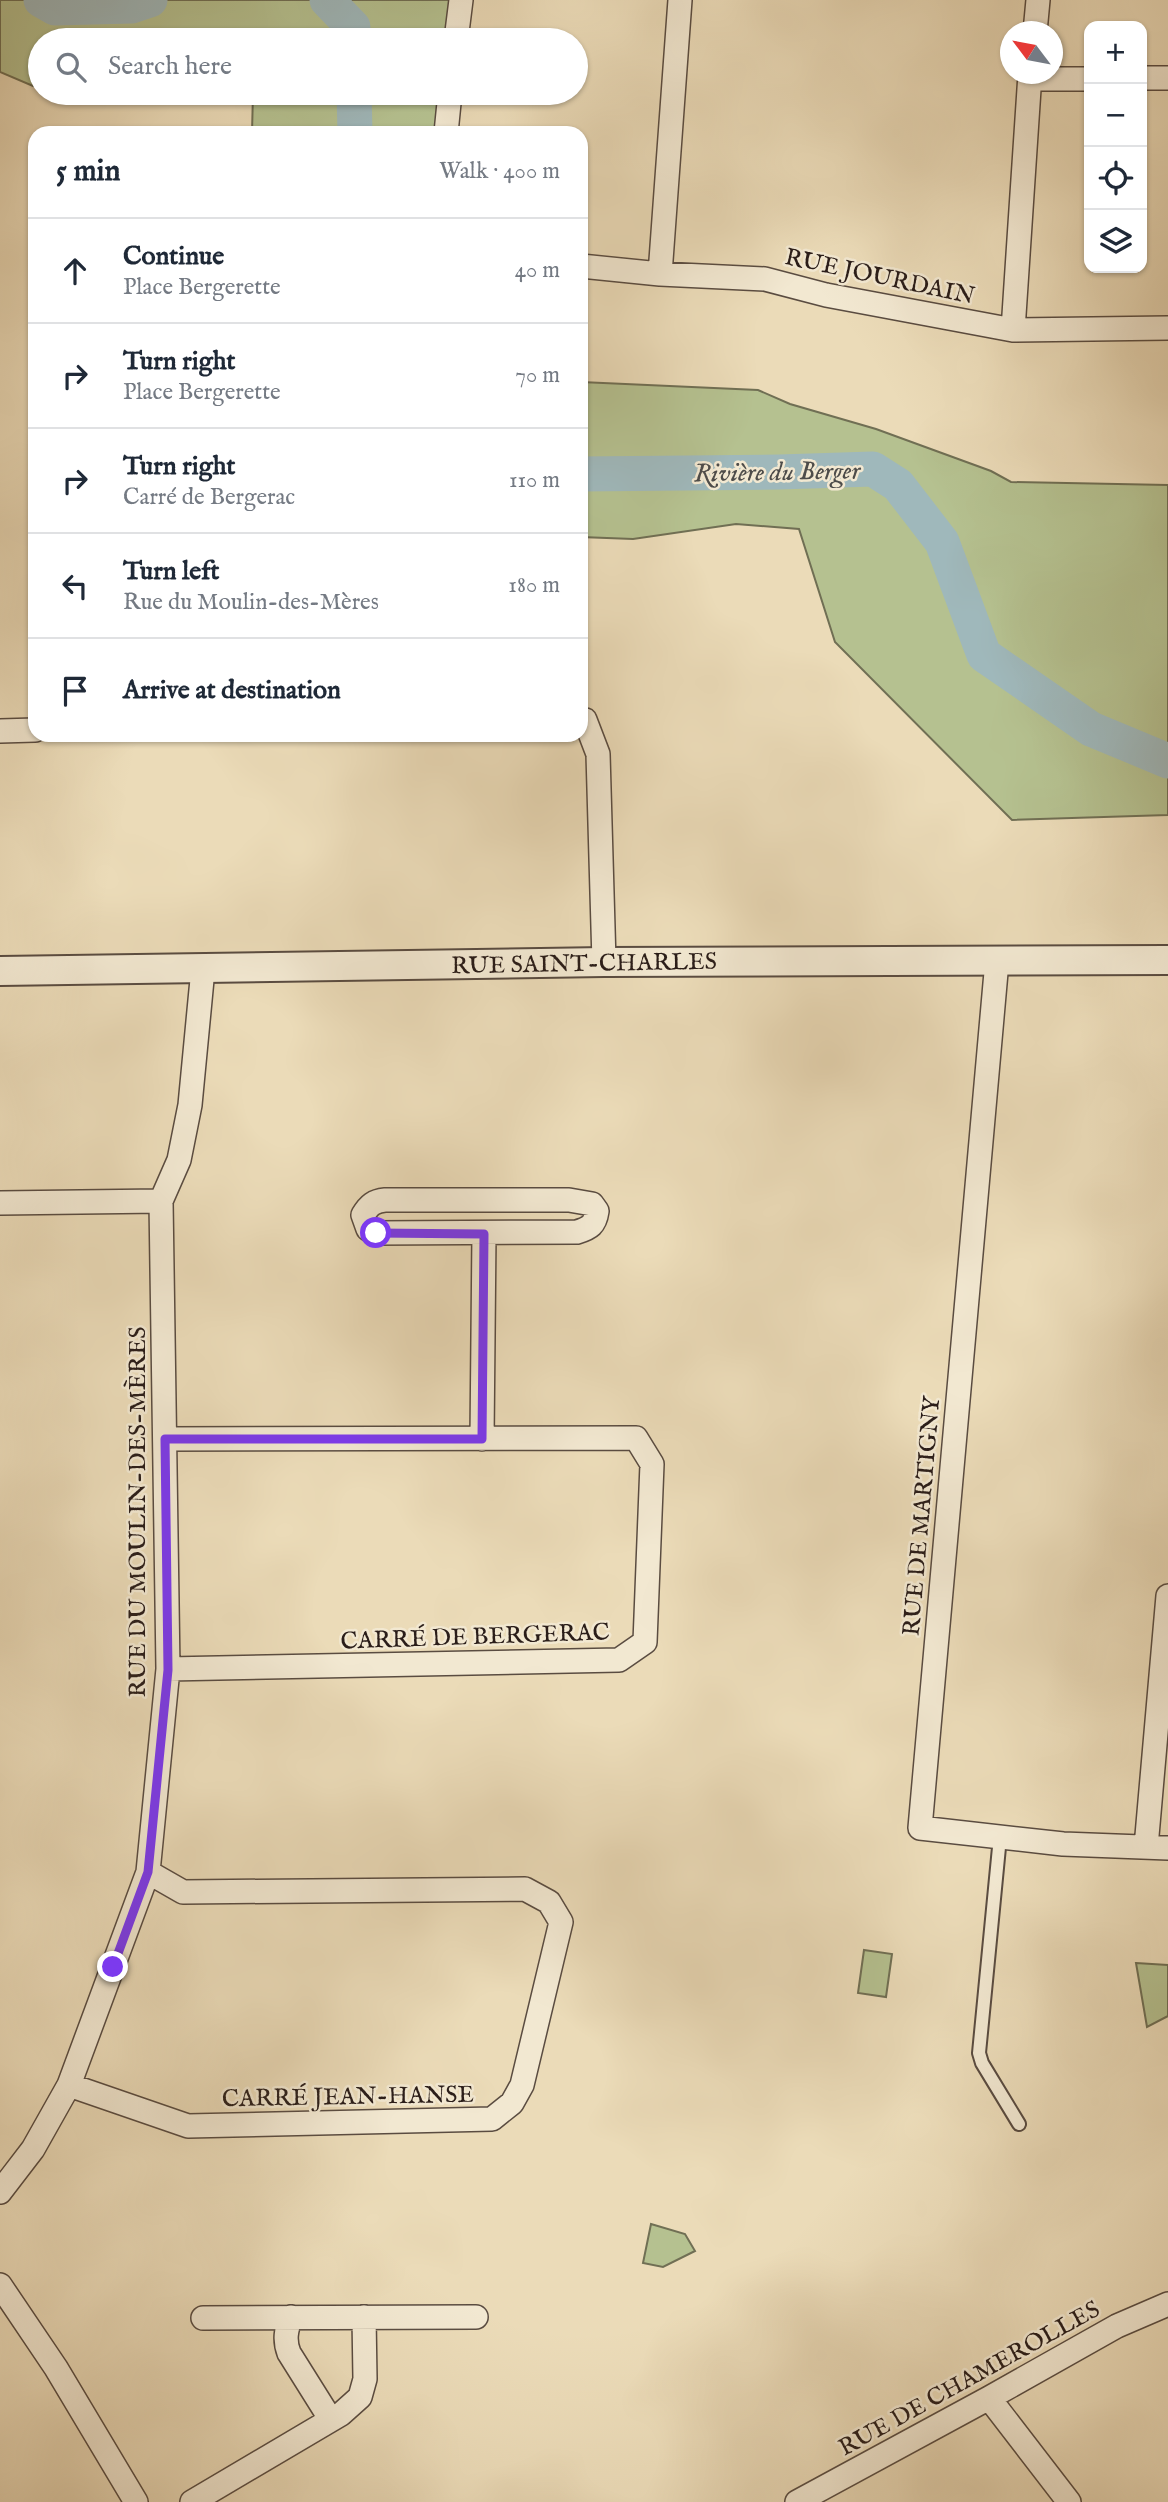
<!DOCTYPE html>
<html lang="en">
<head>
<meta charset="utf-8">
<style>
  :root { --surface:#fff; --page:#f6f6f7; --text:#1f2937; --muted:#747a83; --line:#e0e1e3 }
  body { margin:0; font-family:"IM FELL English",serif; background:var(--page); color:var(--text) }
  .controls { position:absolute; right:21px; top:21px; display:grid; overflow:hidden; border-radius:14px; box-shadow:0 2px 5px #0004 }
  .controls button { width:63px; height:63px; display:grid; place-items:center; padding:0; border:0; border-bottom:2px solid var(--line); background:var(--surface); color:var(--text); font:35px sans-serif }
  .compass { position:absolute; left:1000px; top:21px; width:63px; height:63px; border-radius:50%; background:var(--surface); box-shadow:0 2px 5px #0004; rotate:302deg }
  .stop { position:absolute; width:21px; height:21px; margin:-16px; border:5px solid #7c3aed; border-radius:50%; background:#fff }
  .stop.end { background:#7c3aed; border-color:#fff; box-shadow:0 2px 7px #0008 }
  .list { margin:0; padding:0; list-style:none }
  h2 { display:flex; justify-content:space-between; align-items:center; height:91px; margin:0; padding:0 28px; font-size:30px }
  h2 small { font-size:23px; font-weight:400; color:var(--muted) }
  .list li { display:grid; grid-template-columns:46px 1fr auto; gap:21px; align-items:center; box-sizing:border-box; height:105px; padding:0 28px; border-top:2px solid var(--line) }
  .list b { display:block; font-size:26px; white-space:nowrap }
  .list p { margin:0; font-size:23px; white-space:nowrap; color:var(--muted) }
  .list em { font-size:23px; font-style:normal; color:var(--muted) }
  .icon { flex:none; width:38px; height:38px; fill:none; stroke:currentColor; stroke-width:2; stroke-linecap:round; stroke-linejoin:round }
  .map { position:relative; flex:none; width:1168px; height:2502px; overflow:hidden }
  .search { position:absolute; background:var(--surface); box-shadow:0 2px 5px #0004; left:28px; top:28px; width:560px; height:77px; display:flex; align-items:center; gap:18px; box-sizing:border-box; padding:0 24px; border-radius:38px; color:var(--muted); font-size:26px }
  .panel { position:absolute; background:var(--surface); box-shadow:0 2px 5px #0004; left:28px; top:126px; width:560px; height:616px; border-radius:21px }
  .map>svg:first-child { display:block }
  .green { fill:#b5c190; stroke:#706f54; stroke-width:2 }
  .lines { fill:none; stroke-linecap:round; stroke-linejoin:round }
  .river { stroke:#9fb8bb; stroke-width:35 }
  .service-casing { stroke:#5a4c41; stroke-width:16 }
  .minor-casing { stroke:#5a4c41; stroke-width:26 }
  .tertiary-casing { stroke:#5a4c41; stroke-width:32 }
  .service { stroke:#f2e8d1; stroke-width:12 }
  .minor { stroke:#f2e8d1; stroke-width:23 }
  .tertiary { stroke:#f2e8d1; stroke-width:28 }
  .route { stroke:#7c3aed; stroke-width:9 }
  .labels { text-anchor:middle; stroke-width:5; stroke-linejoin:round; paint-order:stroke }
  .street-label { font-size:24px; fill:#2a1d19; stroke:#f2e8d1 }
  .water-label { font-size:26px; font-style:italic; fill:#4d4c4a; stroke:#f2e8d1 }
</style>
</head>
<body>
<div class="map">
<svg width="1168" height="2502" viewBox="0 0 1168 2502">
  <rect width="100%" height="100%" fill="#ebdbb8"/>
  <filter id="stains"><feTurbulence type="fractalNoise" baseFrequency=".00286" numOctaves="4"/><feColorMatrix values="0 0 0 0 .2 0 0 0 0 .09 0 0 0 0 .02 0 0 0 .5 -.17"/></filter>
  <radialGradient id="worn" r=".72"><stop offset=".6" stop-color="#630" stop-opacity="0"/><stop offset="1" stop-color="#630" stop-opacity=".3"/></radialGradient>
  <path class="green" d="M0,0h461l-5,40h-416v47l-7,-1 -33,-14z
    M253,93h197l-4,40h-194z
    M581,382l177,8 32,14 86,25 115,42 20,11 157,3v330l-156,5 -177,-178 -36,-113 -63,-5 -103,15 -52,-2z
    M864,1950l28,4 -6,43 -28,-4z
    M1136,1963l32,2v51l-21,11z
    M651,2224l34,10 10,17 -32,16 -20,-4z"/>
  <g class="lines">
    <path class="river" d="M41,0l14,8 77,-2 18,-6
      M327,0l26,27v13
      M354,93l1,40
      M581,474l198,-2 94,-3 25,16 44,57 42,113 107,74 77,32"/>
    <g class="service-casing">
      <path id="service" d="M1000,1837l-21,216 3,10 37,61"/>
    </g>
    <g class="minor-casing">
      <path id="minor" d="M1035,32l3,-32
        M456,40l5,-40
        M1142,78h26
        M1030,79h59
        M446,133l4,-40
        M581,266l79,8 105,5 61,16 187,35 155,-2
        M660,274l20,-274
        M1013,330l17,-256
        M581,720h4l13,34 6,208
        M0,731l35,-1
        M997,961l-77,867 143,16 105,4
        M385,1200h184l23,4 5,7c-2,14 -7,17 -20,21l-201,1 -8,-4 -5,-14c6,-10 11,-14 22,-15z
        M0,1203l161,-2
        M165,1439l471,-1 16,26 -7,178 -26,18 -451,9
        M482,1439l2,-206
        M1146,1847l22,-251
        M69,2085l119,41 304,-7 20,-16 10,-18 39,-163 -12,-20 -24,-13 -342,3 -35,-20
        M0,2192l33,-43 36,-64 79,-213 20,-203 -7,-468 18,-41 11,-55 13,-136
        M0,2285l56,83 80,134
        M291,2317c-5,13 -7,23 -2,36l42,67
        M203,2318l273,-1
        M989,2398l80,104
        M192,2502l149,-88 19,-17 5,-18 -1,-62
        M797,2502l192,-104 128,-72 51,-22"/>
    </g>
    <g class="tertiary-casing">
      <path id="tertiary" d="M0,971l604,-9 564,-2"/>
    </g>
    <use href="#service" class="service"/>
    <use href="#minor" class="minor"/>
    <use href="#tertiary" class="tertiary"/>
  </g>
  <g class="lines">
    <path class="route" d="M113,1967l35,-95 15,-152 5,-50 -3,-231h317l2,-205 -108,-1"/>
  </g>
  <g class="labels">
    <g class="street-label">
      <text transform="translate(880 276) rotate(12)" y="8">RUE JOURDAIN</text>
      <text transform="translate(584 963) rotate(-1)" y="8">RUE SAINT-CHARLES</text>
      <text transform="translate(137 1512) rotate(-90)" y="8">RUE DU MOULIN-DES-MÈRES</text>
      <text transform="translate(921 1516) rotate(-85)" y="8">RUE DE MARTIGNY</text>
      <text transform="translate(475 1636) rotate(-2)" y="8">CARRÉ DE BERGERAC</text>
      <text transform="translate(348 2096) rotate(-1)" y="8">CARRÉ JEAN-HANSE</text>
      <text transform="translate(969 2378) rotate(-29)" y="8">RUE DE CHAMEROLLES</text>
    </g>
    <g class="water-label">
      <text transform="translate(777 471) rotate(-1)" y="9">Rivière du Berger</text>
    </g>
  </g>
  <rect width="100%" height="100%" filter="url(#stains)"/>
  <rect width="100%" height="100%" fill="url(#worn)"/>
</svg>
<div class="controls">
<button>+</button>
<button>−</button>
<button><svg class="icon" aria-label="locate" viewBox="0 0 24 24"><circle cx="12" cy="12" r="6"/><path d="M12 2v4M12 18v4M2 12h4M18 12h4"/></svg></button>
<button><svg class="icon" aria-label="layers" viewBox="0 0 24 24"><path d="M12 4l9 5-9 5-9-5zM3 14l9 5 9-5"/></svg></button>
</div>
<svg class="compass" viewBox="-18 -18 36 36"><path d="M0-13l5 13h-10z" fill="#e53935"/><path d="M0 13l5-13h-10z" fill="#747a83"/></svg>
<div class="stop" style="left:376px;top:1233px"></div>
<div class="stop end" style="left:113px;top:1967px"></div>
<div class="search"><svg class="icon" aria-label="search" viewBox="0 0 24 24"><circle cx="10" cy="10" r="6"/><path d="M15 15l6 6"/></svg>Search here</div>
<section class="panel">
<h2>5 min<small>Walk · 400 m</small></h2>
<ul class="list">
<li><svg class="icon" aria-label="ahead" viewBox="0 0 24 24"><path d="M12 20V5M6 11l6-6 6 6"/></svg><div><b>Continue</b><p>Place Bergerette</p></div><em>40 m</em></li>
<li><svg class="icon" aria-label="right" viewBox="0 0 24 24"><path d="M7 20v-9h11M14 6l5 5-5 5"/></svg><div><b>Turn right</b><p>Place Bergerette</p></div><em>70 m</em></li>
<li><svg class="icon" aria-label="right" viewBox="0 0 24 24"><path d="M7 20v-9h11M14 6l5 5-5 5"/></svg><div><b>Turn right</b><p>Carré de Bergerac</p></div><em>110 m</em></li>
<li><svg class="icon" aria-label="left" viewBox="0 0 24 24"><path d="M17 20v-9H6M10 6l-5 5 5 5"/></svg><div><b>Turn left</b><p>Rue du Moulin-des-Mères</p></div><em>180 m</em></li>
<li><svg class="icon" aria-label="arrive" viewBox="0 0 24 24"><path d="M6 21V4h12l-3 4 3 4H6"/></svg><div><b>Arrive at destination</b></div></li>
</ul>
</section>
</div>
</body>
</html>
